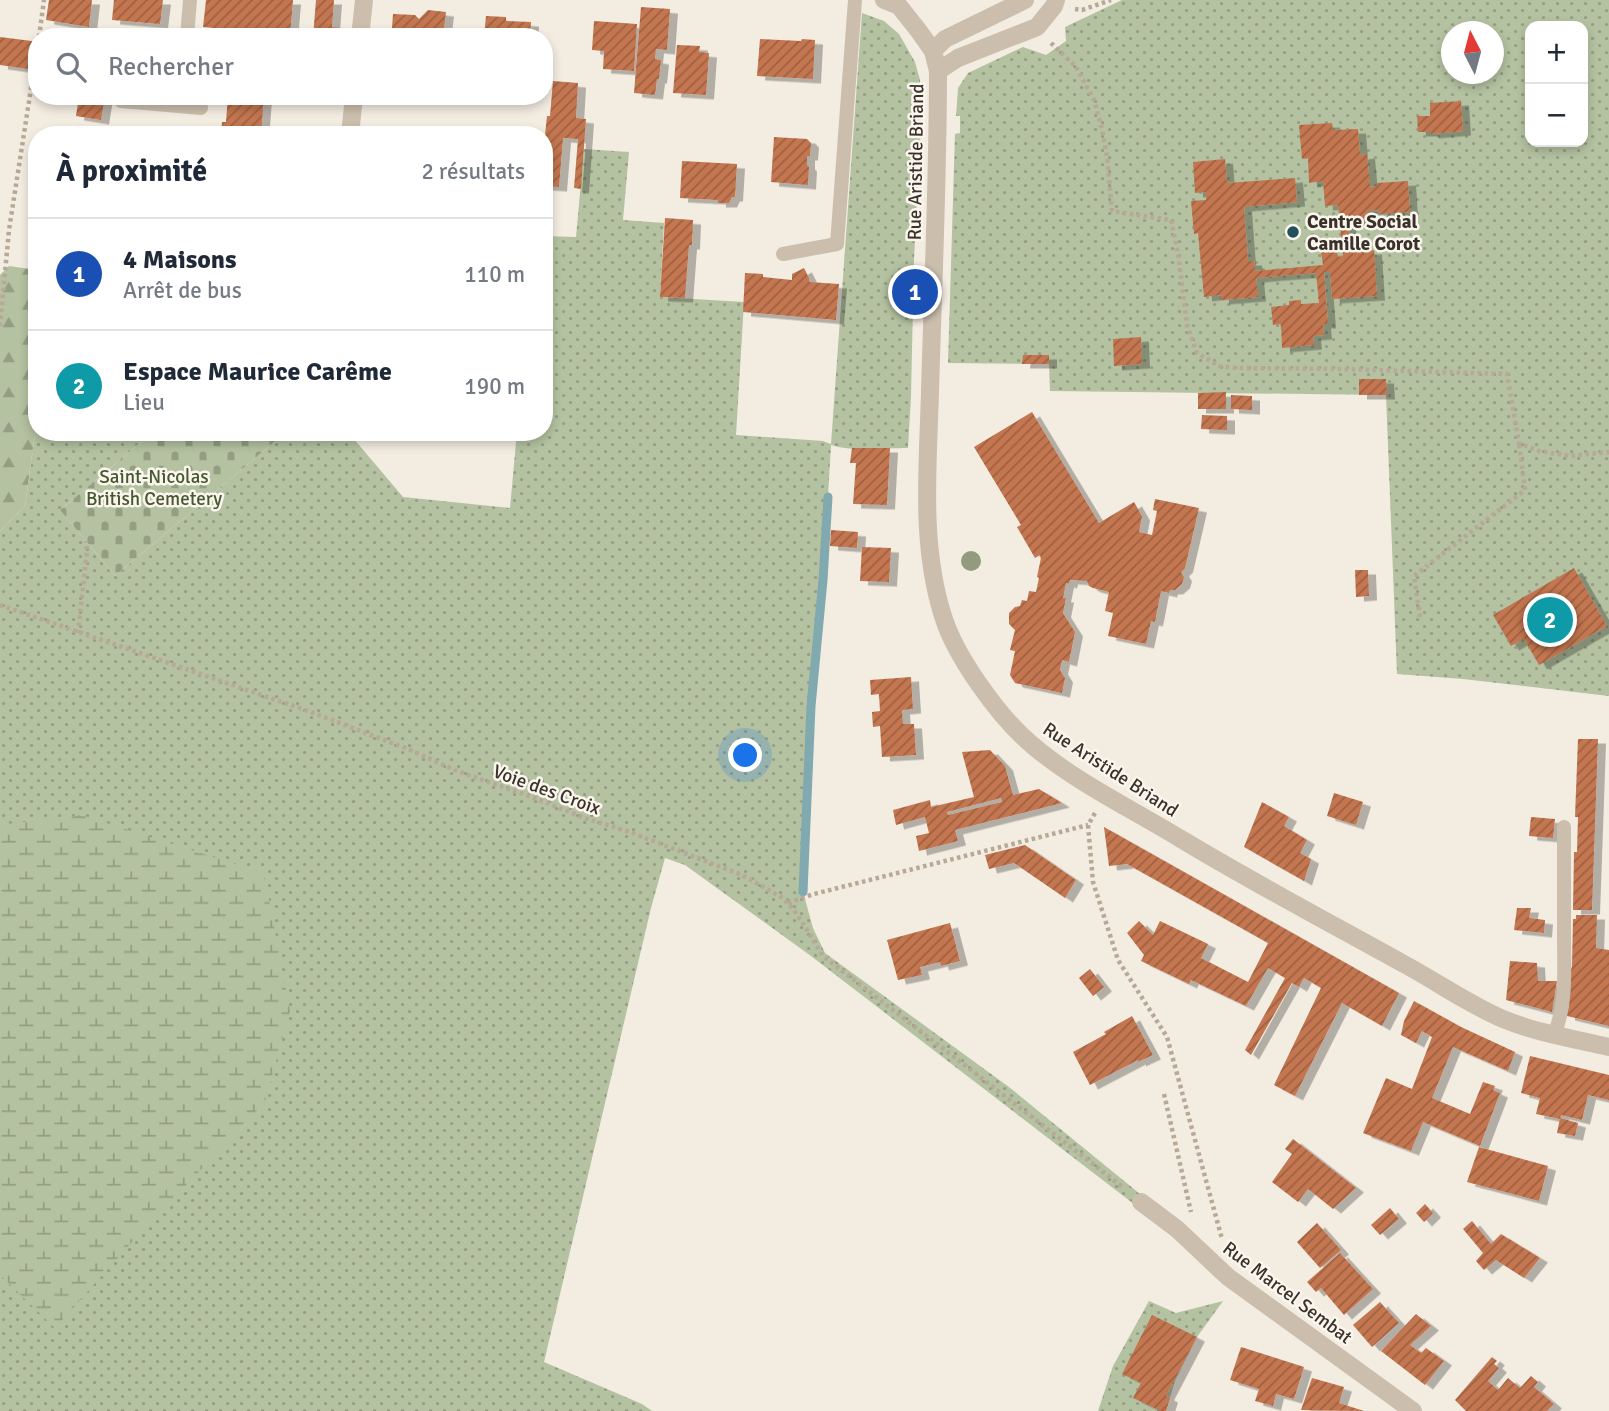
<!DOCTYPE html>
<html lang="fr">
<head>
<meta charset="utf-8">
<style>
  :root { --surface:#fff; --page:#f2f2f3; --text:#1f2937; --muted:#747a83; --line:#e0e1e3; --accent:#db2777 }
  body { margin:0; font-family:Signika,sans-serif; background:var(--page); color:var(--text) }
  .controls { position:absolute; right:21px; top:21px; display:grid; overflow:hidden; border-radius:14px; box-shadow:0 4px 10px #0003 }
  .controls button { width:63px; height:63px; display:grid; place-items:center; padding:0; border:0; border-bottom:2px solid var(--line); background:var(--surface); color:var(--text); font:35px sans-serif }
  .compass { position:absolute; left:1441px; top:21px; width:63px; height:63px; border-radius:50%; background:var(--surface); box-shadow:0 4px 10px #0003; rotate:354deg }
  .you { position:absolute; left:746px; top:756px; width:24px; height:24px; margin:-18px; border:5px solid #fff; border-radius:50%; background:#1a73e8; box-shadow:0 0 0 10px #1a73e833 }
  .badge { display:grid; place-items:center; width:46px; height:46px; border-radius:50%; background:var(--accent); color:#fff; font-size:23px; font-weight:700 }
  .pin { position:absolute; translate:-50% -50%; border:4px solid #fff; box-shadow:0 2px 7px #0006 }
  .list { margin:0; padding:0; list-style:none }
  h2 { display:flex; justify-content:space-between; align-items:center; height:91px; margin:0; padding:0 28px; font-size:30px }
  h2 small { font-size:23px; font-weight:400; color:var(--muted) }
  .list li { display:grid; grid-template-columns:46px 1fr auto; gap:21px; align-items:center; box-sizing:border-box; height:112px; padding:0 28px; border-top:2px solid var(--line) }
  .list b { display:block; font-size:26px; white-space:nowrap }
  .list p { margin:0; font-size:23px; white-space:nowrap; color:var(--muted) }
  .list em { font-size:23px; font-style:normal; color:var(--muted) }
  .icon { flex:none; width:38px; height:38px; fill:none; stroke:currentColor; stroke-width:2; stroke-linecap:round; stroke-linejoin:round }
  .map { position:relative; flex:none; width:1609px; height:1411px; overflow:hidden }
  .search { position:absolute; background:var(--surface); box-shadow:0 4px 10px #0003; left:28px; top:28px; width:525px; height:77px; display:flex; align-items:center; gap:18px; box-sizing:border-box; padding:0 24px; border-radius:28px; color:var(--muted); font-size:26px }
  .panel { position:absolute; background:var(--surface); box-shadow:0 4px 10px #0003; left:28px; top:126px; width:525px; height:315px; border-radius:28px }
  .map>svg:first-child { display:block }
  .green { fill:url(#green-dots); fill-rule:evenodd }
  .forest { fill:url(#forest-firs) }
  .wetland { fill:url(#wetland-marsh) }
  .cemetery { fill:url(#cemetery-stones) }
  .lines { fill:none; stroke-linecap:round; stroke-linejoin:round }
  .stream { stroke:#80a9b0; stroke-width:9 }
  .building { fill:url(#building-hatch); fill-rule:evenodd; filter:url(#shadow) }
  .path { stroke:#b7a897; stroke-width:4.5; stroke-dasharray:3.5 3.5; stroke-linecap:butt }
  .service { stroke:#cbbead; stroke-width:14 }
  .minor { stroke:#cbbead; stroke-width:18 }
  .tertiary { stroke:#cbbead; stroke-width:18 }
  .tree { fill:#939b7f }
  .poi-dot { fill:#21515b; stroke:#faf6ee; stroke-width:2.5 }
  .labels { text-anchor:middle; stroke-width:5; stroke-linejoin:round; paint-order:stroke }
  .street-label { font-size:19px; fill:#3a312b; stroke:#faf6ee }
  .poi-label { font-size:19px; font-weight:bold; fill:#3a312b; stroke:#faf6ee; text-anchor:start }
  .park-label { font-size:19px; fill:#45582f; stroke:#faf6ee }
</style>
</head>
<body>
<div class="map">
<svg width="1609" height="1411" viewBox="0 0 1609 1411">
  <defs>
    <pattern id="green-dots" width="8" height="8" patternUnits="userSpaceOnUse" patternTransform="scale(1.75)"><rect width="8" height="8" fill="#b4c2a1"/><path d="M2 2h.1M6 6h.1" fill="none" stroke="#939e83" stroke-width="1.8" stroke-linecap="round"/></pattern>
    <pattern id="forest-firs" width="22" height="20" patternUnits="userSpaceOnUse" patternTransform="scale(1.75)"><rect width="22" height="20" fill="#b4c2a1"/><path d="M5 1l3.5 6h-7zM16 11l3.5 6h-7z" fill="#939e83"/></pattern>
    <pattern id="wetland-marsh" width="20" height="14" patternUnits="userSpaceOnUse" patternTransform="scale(1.75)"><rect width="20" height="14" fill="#b4c2a1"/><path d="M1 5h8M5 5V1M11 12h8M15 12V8" fill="none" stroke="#939e83"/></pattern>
    <pattern id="cemetery-stones" width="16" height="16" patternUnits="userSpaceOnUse" patternTransform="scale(1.75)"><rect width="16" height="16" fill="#b4c2a1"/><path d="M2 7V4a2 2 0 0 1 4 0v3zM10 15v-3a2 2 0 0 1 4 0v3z" fill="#939e83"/></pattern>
    <pattern id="building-hatch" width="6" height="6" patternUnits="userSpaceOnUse" patternTransform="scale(1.75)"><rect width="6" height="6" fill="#c3764f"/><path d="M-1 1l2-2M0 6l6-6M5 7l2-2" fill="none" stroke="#9f6142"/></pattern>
    <filter id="shadow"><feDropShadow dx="8" dy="4.5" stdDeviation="0" flood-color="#0004"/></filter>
  </defs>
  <rect width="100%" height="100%" fill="#f3ece1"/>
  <path class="green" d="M1122,0h487v696l-146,-17 -66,-5 -11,-279 -336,-4 -1,-27 -101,-1 7,-229 5,-1v-17h-4l2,-28 10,-15 55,-26 23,8 20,-14 -1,-14zM1530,26h53v116h-53zM1452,32h42v42h-42z
    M862,13l22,8 15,13 16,28 5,18 1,43 -7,136 -3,137 -3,52c-23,0 -56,4 -77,-3l-8,135 -12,126 -8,186 10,36 12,25 184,134 147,120 -13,4 -332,-255 -126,-91 -20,-7 -14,50 -107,454 98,42 10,7h-652v-880l25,-25 12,-87v13h116l-93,78 55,66 171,-144h62l55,65 107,11 7,-76h27v-196l32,1 8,-88 45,3 -6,68 41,3 -4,74 84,5 -8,133 87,6 8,3z
    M1149,1301l27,12 47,-12 -26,36 -22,44 -9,30h-68l15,-45z"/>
  <path class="forest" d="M9,266l28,4v149l-12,87 -25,25v-256z"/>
  <path class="wetland" d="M81,815l183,58 26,138 -25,91 -134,141 -76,85 -55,-53v-450z"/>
  <path class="cemetery" d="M153,432h133l-171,144 -55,-66z"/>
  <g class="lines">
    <path class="stream" d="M803,892l8,-186 12,-126 5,-83"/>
  </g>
  <path class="building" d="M49,0h43l-3,27 -43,-7z
    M114,0h49l-3,24 -48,-4z
    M206,0h87l-3,35 -87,-8z
    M316,0h18l-2,27 10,1v9h-29z
    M641,7l29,2 -3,41 -11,-1 -1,10 6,1 -2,19h-2l-2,16 -21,-2z
    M428,10l18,2 -3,25h-49l-2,-9 1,-14 22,1 4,4z
    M486,16l20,1v4l25,1 -1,15h-46z
    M594,21l43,3 -3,47 -31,-2 1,-18 -12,-1z
    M0,37l32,4 -4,28 -28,-4z
    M760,39l41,2 1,-2 13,1 -2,39 -56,-3z
    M677,45l23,1 -1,6 10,1 -3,42 -33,-2z
    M553,81l25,2 -2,35 10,1 -5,70 -7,-1 4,-49 -15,-1 -4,49 -15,-1v-41l3,-29h3z
    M79,96h26l-4,24 -25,-4z
    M228,96h36l-3,39h-40l1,-13h4z
    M1461,101l2,30 -32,3v-2h-13l-1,-16h13v-13z
    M1332,123l1,7 25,-1 2,26 7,-1 3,33 7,-1v-3l31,-2 2,31 -31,2v-4l-11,1v8l-20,2 2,31 24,-2 3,46 -45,3 -2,-27h-6l4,52h-5l1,11 -11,1 1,9 -32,3 -1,-24 -8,1 -2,-18 18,-2v-4l12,-1v4l18,-1 -3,-30 -60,5 2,19 -37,3v-5l-17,2 -6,-64 -4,1 -3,-33 15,-1v-8l-11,1 -2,-31 32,-3 2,24 68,-5 2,24 -53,5 4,54h6l1,10 68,-6 -2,-13 16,-1 1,6 5,-1 -5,-51 -13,1 -2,-25 -14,2 -1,-25 -6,1 -3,-34z
    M774,137l33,2 4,4 -1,13h-3v9l2,2 -1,18 -37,-3z
    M682,161l55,3 -2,33h-3l-3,6h-11v-3l-38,-2z
    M665,218l28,2 -1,25h-3l-4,53 -25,-1z
    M804,268l5,10v4l30,2 -3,36 -93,-8 2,-39 18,1v3l29,3v-6z
    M1141,337l1,27 -28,2 -1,-27z
    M1023,355h26v9h-27z
    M1359,379h27l1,16h-28z
    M1226,392v17h-28v-16z
    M1231,395l21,1v14l-21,-1z
    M1032,412l67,111 35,-21 8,14 -3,16 13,3 5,-24 -4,-1 2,-11 44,9 -14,60 -4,4 3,5 -2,7 -7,6h-5l-1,3 -8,-2 -6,31 -4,-1 -5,23 -38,-8 5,-23 -8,-2 4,-19 -16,-4 -4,-2 -2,-5 -17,-1 -1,4 -3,-1 -3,15h3l-3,15 12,19 -6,30 -7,-2 -2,10 5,8 -3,15 -47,-10 -5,-8 5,-24 -5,-1 5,-20 -6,-6v-11l6,-6 5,-1 2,-6 5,1 2,-10 7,1 3,-14 -2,-1 4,-19 -1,-3 -5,3 -18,-31 4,-2 -47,-78z
    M1202,415l25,1v14l-26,-1z
    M852,448h38l-3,57 -34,-1 3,-41h-6z
    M831,530l27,2 -1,16 -27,-2z
    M862,547l29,1 -2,34 -29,-1z
    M1574,568l33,58 -68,39 -15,-26 -13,7 -18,-31z
    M1355,570h13l1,26 -13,1z
    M911,677l2,32 -11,1 1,14h11l2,31 -34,2 -2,-31 -7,1 -1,-15 8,-1 -1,-17 -8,1 -1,-15z
    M1578,739h20l-6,171h-19l1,-58h3l1,-35h-3z
    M990,750l15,16 8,29 26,-6 23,14 -107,27 3,11 -39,10 -3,-15 13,-3 -4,-16 -29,8 -3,-15 37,-10 1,7 43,-10 -12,-45zM1001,798l1,4 -54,13 -1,-3z
    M1334,793l29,9 -7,23 -29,-9z
    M1262,802l27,15 -5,9 23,14 -7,13 11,6 -7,22 -60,-34z
    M1531,817l24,2 -2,19 -24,-2z
    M1104,827l295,166 -17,33 -40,-23 -47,93 -21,-11 47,-97 -17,-10 -5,9 -7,-4 -41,72 -6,-5 40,-72 -17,-10 -22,38 -55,-26 -2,4 -48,-23 3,-6 -17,-22 12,-12 14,14 7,-14 48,23 -7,14 47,24 20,-39 -141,-79 -18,2z
    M1025,845l51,35 -11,18 -51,-35 -25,6 -4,-14z
    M1517,908h14l-2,10 16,2 -1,13 -30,-3z
    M1576,915h21l-1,33 13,2v76l-42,-10v-32l5,-18 1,-47h3z
    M950,923l10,38 -19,5 -1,-4 -20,5 2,8 -24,5 -11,-40z
    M1510,961l27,2 1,18h19l-5,31 -46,-12z
    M1090,969l14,18 -11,9 -14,-18z
    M1414,1001l47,26 54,25 -7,19 -55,-24 -21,51 38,16 13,-32 12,4 -2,4 7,3 -20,53 -57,-24 -12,29 -48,-18 23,-55 26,11 20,-52 -10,-6 -6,12 -15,-8 3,-14z
    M1132,1016l21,39 -15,7v-2l-48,25 -17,-33 33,-18 -2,-2z
    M1530,1056l79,19v25l-21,-5 -6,25 -21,-5 -1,4 -24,-5 4,-16 -19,-5z
    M1560,1118l18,5 -3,13 -18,-3z
    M1293,1139l63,49 -23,21 -25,-20 -10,13 -26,-20 20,-28 -7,-5z
    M1479,1147l69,19 -9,35 -72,-19z
    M1425,1204l8,9 -9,9 -8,-9z
    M1390,1208l9,11 -19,16 -9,-10z
    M1472,1221l19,23 10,-10 39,24 -16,20 -28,-18 -12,10 -8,-9 7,-8 -20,-24z
    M1317,1223l24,27 -21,18 -23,-26z
    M1340,1253l33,36 -29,26 -23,-27 -5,4 -9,-10z
    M1380,1302l19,21 -27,24 -19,-22z
    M1416,1314l15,12 -21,19 11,8 5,-5 18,13 -19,24 -44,-34z
    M1152,1315l45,22 -31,59 4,2 -4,13h-5l-28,-13 8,-15 -19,-9z
    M1241,1347l63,20 -10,32 -18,-5 -3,12 -18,-5 4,-12 -29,-9z
    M1492,1357l5,4 -3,3 5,4 -11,13 10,9 10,-12 12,10 11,-12 7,6 -4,5 20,17 -7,7h-81l-11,-11z
    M1312,1378l32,9 -5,16 25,8 -63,-1z"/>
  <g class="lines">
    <path class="path" d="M1075,9l7,1 29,-10
      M39,37l5,-37
      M1051,43l25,24 18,33 8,29 5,28 5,54 59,9 7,33 9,72 10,28 22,13 17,2 106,1 165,5 12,69 20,8 31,5 39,-4
      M0,326l9,-96 28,-180
      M0,605l308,106 100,38 49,22 80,28 50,20 40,12 115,44 41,23c17,17 27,38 40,58l301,232
      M1420,617l-6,-41 111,-86 -6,-47
      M78,633l9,-82 -1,-10
      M1095,813l-7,12 5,57 25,78 49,77 55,202
      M788,903l26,-9 274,-69
      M1164,1094l27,118"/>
    <path class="service" d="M187,37l3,-37
      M121,101l80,7
      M783,254l54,-10 18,-244
      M1554,1034c13,-28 10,-67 10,-97 0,-37 0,-74 0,-110"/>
    <path class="minor" d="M360,37l4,-37
      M933,51l12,-12 80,-39
      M938,71l20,-13 79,-31 17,-21 2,-6
      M350,135l4,-39
      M1141,1202l36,27 51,48 185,134"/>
    <path class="tertiary" d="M884,0l15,6 19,24 15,21 5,20c0,107 -5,214 -8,321 -2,74 -10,152 13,224 12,40 56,101 88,128 44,38 101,65 150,95 73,44 147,83 221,124 34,18 66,41 101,56 34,14 71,20 106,28"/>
  </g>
  <circle class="tree" cx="971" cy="561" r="10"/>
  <circle class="poi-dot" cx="1293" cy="232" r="7"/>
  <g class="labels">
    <g class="street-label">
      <text transform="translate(915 162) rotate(-89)" y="7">Rue Aristide Briand</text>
      <text transform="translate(1111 769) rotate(33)" y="7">Rue Aristide Briand</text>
      <text transform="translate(547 789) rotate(20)" y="7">Voie des Croix</text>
      <text transform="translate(1288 1292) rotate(37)" y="7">Rue Marcel Sembat</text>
    </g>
    <g class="poi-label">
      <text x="1307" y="228">Centre Social<tspan x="1307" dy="22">Camille Corot</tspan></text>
    </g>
    <g class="park-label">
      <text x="154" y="483">Saint-Nicolas<tspan x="154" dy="22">British Cemetery</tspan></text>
    </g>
  </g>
</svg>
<div class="controls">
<button>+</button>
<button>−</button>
</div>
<svg class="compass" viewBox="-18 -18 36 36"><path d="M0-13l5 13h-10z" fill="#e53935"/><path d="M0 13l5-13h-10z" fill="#747a83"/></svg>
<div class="you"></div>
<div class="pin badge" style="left:915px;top:292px;background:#1a4fb4">1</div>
<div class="pin badge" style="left:1550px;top:620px;background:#0f9aa8">2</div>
<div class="search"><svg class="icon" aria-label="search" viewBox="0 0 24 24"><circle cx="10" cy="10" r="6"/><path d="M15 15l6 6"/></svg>Rechercher</div>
<section class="panel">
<h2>À proximité<small>2 résultats</small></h2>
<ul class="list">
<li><span class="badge" style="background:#1a4fb4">1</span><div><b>4 Maisons</b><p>Arrêt de bus</p></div><em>110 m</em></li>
<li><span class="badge" style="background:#0f9aa8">2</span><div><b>Espace Maurice Carême</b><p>Lieu</p></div><em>190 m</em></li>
</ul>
</section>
</div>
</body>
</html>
